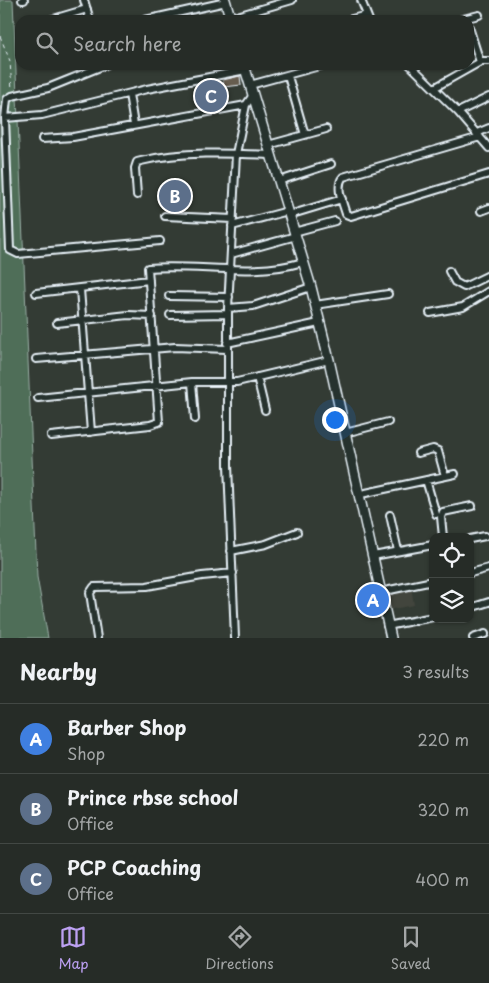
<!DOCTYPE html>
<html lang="en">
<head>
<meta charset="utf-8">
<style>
  :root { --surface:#262c27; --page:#323833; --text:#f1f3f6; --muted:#a4a7a7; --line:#424844; --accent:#bca0f2 }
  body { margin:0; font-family:"Playpen Sans",sans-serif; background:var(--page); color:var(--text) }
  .controls { position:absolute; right:15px; bottom:15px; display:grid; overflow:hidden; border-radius:10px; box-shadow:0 1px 4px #0004 }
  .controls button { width:45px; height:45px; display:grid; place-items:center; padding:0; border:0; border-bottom:1px solid var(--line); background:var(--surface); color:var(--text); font:25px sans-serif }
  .you { position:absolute; left:334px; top:419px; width:18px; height:18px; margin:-12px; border:4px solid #fff; border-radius:50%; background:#1a73e8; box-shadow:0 0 0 8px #1a73e833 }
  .badge { display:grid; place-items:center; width:32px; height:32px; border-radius:50%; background:var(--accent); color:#fff; font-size:16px; font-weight:700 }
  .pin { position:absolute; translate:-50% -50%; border:2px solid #fff; box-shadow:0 1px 5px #0006 }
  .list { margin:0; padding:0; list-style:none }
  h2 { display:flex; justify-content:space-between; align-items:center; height:65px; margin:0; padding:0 20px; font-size:21px }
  h2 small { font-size:16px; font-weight:400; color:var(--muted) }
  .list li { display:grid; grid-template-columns:32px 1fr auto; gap:15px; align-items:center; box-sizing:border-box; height:70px; padding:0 20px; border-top:1px solid var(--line) }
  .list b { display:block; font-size:19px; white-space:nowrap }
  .list p { margin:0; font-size:16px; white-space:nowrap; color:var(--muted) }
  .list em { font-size:16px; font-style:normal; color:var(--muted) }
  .icon { flex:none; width:28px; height:28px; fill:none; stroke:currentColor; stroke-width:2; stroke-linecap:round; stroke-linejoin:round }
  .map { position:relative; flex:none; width:489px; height:638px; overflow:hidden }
  .search { position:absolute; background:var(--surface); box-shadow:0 1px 4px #0004; left:15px; right:15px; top:15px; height:55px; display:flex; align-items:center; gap:12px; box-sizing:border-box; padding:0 18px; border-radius:15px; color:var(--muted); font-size:19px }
  .sheet { height:275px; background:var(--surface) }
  nav { display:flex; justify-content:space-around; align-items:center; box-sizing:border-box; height:70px; border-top:1px solid var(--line); background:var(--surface); font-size:14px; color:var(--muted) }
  nav a { display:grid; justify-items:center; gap:2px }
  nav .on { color:var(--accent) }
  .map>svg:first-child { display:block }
  .built { fill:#42453c }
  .green { fill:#4f6e58; stroke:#9cb0a8 }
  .building { fill:#665d50; stroke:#e8f1f8 }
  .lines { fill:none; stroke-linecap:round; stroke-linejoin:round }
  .minor-casing { stroke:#e8f1f8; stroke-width:10 }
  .tertiary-casing { stroke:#e8f1f8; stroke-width:12 }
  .path { stroke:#e8f1f8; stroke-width:1; stroke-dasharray:4 4; stroke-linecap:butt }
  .minor { stroke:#26332d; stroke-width:6 }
  .tertiary { stroke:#26332d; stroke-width:9 }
</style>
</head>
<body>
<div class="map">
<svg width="489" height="638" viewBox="0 0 489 638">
  <rect width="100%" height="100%" fill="#333b34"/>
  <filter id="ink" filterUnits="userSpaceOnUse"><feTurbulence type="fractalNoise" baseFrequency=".02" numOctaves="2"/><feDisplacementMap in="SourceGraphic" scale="10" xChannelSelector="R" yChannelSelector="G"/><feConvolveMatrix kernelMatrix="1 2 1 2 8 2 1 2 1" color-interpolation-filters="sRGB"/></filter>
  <g filter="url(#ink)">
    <path class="built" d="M411,586l3,19 -26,5 -3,-16z"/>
    <path class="green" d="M0,0h13l24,577 11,61h-48z"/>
    <path class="building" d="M240,76l1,9 -17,2 -1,-7z"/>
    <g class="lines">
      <g class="minor-casing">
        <path id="minor" d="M22,0h2
          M84,0l6,20
          M361,0l8,20
          M230,18l62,-18
          M50,20l37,-11
          M145,20l81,-18
          M348,20l19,-5
          M459,20l20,-5
          M469,27l11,35
          M105,65l-57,23 -36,8 -5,3 -2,19 5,132 8,4 142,-13
          M410,65l48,47 31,36
          M288,76l17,59
          M250,85l73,-20
          M434,88l48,-27h7
          M129,94l5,31
          M458,112l31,-15
          M5,118l37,-3 105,-26 99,-19
          M477,133l12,-5
          M480,137l-137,40c-8,9 0,27 3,37l5,2 138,-42
          M42,139l31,-2 173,-32
          M268,145l58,-16
          M279,181l52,-17
          M137,195l-2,-27 2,-6 4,-1c41,-10 88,-8 130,-6
          M481,211l8,-3
          M289,215l53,-16
          M165,216l68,3
          M232,226l56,-15
          M294,232l41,-11
          M231,254l65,-18
          M449,271l6,11 9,5 25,-12
          M80,289l11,143
          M36,293l113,-13
          M169,296l60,1
          M315,305l73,-11
          M228,308l25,-2 58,-19
          M430,313l33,-6 26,-16
          M170,315l58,-1
          M57,323l71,-8 24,1
          M227,343l92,-20
          M36,359l139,-12 52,2
          M257,377l8,33
          M192,382l3,37
          M38,398l154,-16h45l92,-22
          M345,433l43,-11
          M51,436l99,-11 9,-3 -11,-154c52,-4 105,9 155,-6
          M418,453l15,-4 5,2 7,25
          M426,480l10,34
          M361,494l94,-20
          M390,515l8,36
          M443,537l-2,-20 2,-5 29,-6
          M470,539l15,-3
          M231,551l35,-7 31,-12
          M373,556l60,-11
          M470,573l19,-5
          M380,592l53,-11
          M470,608l19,-6
          M387,626l46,-9
          M97,638l-7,-45 4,-6 53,-1 55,-10 31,-3
          M235,638l-7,-173v-157l8,-154 10,-49 7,-10
          M473,638l12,-4"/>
      </g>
      <g class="tertiary-casing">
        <path id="tertiary" d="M225,0l6,20
          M244,65l67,222 18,73 62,278"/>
      </g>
      <path class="path" d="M0,36l10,25 2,29"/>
      <use href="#minor" class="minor"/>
      <use href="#tertiary" class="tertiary"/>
    </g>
  </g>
</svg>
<div class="controls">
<button><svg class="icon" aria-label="locate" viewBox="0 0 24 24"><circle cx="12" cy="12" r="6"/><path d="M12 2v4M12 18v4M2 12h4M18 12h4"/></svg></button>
<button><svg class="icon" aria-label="layers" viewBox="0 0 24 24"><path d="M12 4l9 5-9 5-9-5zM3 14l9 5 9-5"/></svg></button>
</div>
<div class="you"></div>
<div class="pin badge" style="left:373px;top:600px;background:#3f7fe0">A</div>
<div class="pin badge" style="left:175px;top:196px;background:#5c6f8a">B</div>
<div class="pin badge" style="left:211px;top:96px;background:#5c6f8a">C</div>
<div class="search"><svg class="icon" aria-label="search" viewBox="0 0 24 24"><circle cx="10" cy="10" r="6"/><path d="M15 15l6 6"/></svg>Search here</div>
</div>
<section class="sheet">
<h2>Nearby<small>3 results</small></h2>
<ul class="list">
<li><span class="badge" style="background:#3f7fe0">A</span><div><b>Barber Shop</b><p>Shop</p></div><em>220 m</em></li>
<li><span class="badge" style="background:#5c6f8a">B</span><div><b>Prince rbse school</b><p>Office</p></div><em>320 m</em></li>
<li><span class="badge" style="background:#5c6f8a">C</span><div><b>PCP Coaching</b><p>Office</p></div><em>400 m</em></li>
</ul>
</section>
<nav>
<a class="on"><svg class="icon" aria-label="map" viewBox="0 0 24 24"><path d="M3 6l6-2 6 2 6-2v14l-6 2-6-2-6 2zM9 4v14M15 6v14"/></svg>Map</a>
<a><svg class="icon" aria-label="directions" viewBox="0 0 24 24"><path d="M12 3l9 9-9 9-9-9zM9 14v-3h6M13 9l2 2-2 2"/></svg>Directions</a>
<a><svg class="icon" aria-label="saved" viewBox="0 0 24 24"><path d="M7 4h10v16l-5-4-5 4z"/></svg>Saved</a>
</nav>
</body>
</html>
